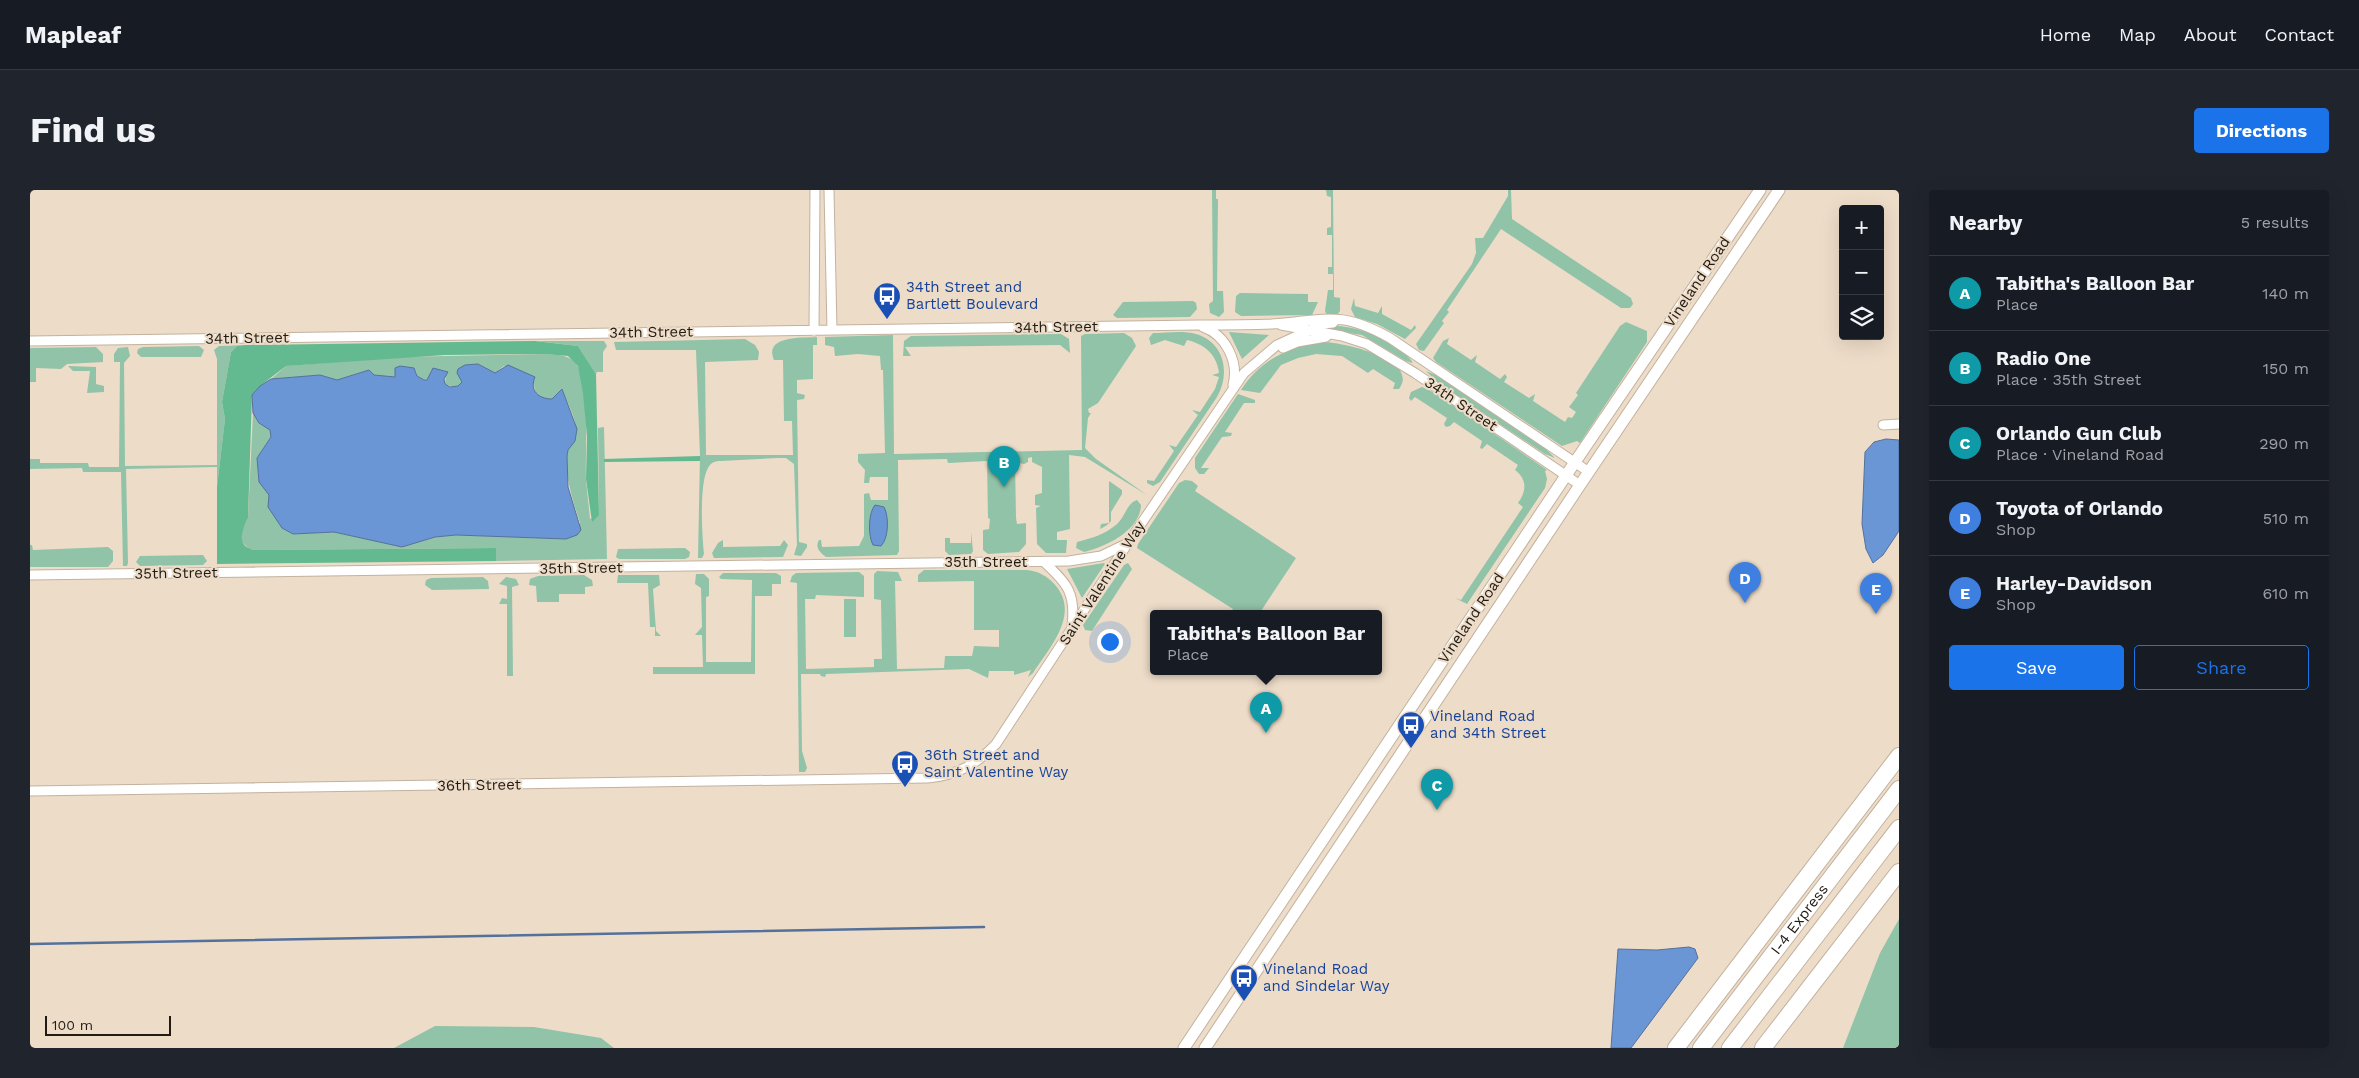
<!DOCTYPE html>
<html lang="en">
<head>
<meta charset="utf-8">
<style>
  :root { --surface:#171b24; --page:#20242c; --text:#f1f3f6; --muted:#9ea1a6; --line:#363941; --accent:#1a73e8 }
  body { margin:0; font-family:"Work Sans",sans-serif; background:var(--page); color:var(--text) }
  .controls { position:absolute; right:15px; top:15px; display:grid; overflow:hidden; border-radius:5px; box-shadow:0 5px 20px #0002 }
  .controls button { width:45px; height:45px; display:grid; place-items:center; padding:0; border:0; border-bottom:1px solid var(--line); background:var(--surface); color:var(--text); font:25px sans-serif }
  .scale { position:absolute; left:15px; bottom:12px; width:126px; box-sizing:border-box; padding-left:5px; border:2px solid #211b14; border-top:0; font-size:14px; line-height:18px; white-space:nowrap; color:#211b14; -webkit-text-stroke:4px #eddcc8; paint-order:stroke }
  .you { position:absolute; left:1079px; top:451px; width:18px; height:18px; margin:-12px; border:4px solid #fff; border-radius:50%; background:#1a73e8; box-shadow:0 0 0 8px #1a73e833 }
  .badge { display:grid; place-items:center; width:32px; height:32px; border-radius:50%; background:var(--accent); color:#fff; font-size:16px; font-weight:700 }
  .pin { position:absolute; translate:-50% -41px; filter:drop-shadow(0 1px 2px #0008) }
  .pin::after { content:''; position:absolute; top:26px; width:18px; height:15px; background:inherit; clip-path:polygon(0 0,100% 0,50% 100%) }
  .popup { position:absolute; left:1120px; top:420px; width:232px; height:65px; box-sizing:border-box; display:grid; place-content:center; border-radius:5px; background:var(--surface); filter:drop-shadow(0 1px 4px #0005); font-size:16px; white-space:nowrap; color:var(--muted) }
  .popup b { font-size:19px; color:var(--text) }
  .popup::after { content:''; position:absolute; left:50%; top:100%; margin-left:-10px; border:10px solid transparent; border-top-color:var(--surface) }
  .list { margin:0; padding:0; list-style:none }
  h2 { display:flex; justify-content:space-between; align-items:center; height:65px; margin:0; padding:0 20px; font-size:21px }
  h2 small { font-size:16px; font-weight:400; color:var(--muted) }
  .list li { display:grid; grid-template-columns:32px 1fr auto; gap:15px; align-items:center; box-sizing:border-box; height:75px; padding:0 20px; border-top:1px solid var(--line) }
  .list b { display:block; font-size:19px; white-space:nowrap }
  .list p { margin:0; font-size:16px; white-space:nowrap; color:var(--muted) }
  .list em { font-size:16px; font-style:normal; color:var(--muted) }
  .actions { display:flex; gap:10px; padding:15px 20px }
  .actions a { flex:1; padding:11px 0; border:1px solid var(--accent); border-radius:5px; text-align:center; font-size:18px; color:var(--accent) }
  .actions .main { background:var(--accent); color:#fff }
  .icon { flex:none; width:28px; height:28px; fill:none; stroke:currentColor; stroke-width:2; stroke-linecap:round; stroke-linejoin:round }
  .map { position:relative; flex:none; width:1869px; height:858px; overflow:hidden; border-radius:5px }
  header { display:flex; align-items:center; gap:30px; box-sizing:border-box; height:70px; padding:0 25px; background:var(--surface); border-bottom:1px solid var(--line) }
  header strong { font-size:24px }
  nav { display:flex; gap:28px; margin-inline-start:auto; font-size:18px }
  .intro { display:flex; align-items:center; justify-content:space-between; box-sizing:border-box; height:120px; padding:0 30px }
  h1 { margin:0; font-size:35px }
  .button { padding:12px 22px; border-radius:5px; background:var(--accent); color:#fff; font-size:18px; font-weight:700 }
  main { display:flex; gap:30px; padding:0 30px }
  aside { flex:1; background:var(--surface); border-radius:5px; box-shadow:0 5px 20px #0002 }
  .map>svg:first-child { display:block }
  .green { fill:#91c3a8 }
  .forest { fill:#63ba90 }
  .water { fill:#6a96d5; stroke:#54719b }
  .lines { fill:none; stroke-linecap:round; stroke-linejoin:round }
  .stream { stroke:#54719b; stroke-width:2.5 }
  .minor-casing { stroke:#c2b29e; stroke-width:11 }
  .tertiary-casing { stroke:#c2b29e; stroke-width:13 }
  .motorway-casing { stroke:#c2b29e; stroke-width:18 }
  .minor { stroke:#fff; stroke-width:9 }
  .tertiary { stroke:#fff; stroke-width:11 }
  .motorway { stroke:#fff; stroke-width:16 }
  .labels { text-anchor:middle; stroke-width:4; stroke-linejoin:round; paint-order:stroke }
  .street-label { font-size:15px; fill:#211b14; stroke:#eddcc8 }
  .transit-label { font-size:15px; fill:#164399; stroke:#eddcc8; text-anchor:start }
</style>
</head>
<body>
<header>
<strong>Mapleaf</strong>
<nav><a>Home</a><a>Map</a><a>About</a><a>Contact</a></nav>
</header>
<div class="intro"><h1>Find us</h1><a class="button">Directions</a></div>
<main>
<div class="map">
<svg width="1869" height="858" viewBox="0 0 1869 858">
  <rect width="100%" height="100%" fill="#eddcc8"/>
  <path class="green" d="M1182,0h4v9h2l-1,92h6l1,21 -5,5 -9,-4 -1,-9 4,-3z
    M1296,0h7l1,107 6,1v13l-3,4h-10l-2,-4 3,-21h5v-16h-5v-7h4v-32h-5v-7l4,-1v-30l-4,-1z
    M1478,0h3l1,29 119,79 2,6 -3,4h-9l-120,-79 -54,81 2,2 -7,9 2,2 -20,28 -5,-1 -3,-6 56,-80 4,-11 -1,-15h8l25,-42z
    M1210,103l68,1v8h10l-6,13 -71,1 -6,-4 1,-16z
    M1324,108l1,8 23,7 4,-7v8l29,16 4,-5 1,3 -11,11 -28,-15 -22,-7 -4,-8z
    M1163,111l3,2 1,6 -7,8 -73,1 -4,-3 10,-13z
    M1596,132l21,9v11l-65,98 -2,3 -3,-2 -15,5 -126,-84 -3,-4 10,-17 6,-3 -2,6 24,16 6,-5 -2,7 25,17 5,-5 2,3 -3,5 25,16 6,-4 -2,7 32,21 3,-5 4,1 4,-6 -7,-5 9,-12 -2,-2 44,-67z
    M1298,136c26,-1 46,7 67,21 7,5 14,9 18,16l-7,-2 -44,-26 -39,-6z
    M1199,142l40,3 -27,24z
    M1094,143l8,5 4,8 -38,57 -10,6 1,4h2l-3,5 -3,30 11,11 51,36 -62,-38 -16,-2 1,74 -13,3v8h10l-1,13h-20l-9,-9 -1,-36 5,-2 -6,-1v-10l7,-2v-26l-10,-5v-5l-4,1v4l-4,2 -9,-2 1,56 1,6 9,-1v21l-7,8 -31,2 -5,-4v-20l6,-1 1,-10 -2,-1 -1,-57 -39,2 -1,-4 -49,1 1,91 -2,4 -71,2c-7,-5 -11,-10 -7,-17h2l1,7 37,-1 5,-10v-42l5,-1 2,7h17v-23h-18l-1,6h-5l1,-13 -7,-8v-8l27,-1 -2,-83h-2l-1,-14 -22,-2 -23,2 -1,-9 -9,-2v-8l68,-2 1,119 188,-4 -1,-114 4,-2z
    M1123,143c13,0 30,-3 43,1 28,8 35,39 21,63l-57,85 -7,4 -6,-3v-3l7,1 20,-30 -5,-6 7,2 22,-32 -6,-5 8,2 15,-23 4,-12 -7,-2 7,-2c-2,-19 -15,-29 -32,-33l-3,6 -19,-6 -14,5 -2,-7z
    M1031,144l8,5 1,14 -10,-8 -155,2 6,9h-8l1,-15 7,-5z
    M787,147v8h-4v34l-16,1v13l8,2 -1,4 -7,1 2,142 8,2v3l-6,9 -7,-1 3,-10 -3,-81 -8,-6h-9l-56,3c-6,0 -10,1 -13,7 -9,15 -6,68 -4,86l-2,4h-4l2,-102 -4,-106h-80l-2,-8 131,-3 10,6 4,7 -1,8 -53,2 1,93h87l-1,-34h-8l-1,-61h-9c-11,-25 30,-22 43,-23z
    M506,151h68l3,5 -4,6v20h-6l-1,2 -18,-28z
    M1292,152c19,0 99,17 77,47h-6l2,-6 -22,-14 -5,4 -26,-17 -26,-2 -18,4 -17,7 -21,28 -19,-3c18,-29 48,-44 81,-48z
    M215,155l-8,1 -6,6 -9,50 3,17 -8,68v-20l-91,2 2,94 -1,3h-4l-2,-94h-38l-1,-4 -52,1v-10h10v4h48l1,4h30l1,-105h-6v-8l4,-6 10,-1 2,9 -6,7 1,103 92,-1v-106l-3,-9 5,-4z
    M169,156l5,4 -3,7h-60l-4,-4 1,-4 5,-2z
    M66,157l7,7v8l-36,2 -6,5 -25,-1v14h-6v-34z
    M515,164c12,1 24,0 32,11 13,18 8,91 9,115 1,13 3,26 4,39l9,-5 -1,-86 6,-1 3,132 -111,2v-13l-240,2 -7,-1 -7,-7v-11l6,-13 5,-105 6,10 11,7 1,7 -14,21 2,24 11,13 12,33 11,6 41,-2 68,15 33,-10 21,-2 110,4 14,-16c-7,-22 -15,-45 -13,-68 1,-10 10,-14 9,-25 0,-13 -10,-29 -14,-41l-10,10h-9l-7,-5 -3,-13 -29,-15 -9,7 -17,-9 -17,13 1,8c-6,2 -11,2 -17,-1l1,-10 -22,6 -7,-4 -1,-5 -21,-3 1,8 -2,1 -21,-2 -4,-5 -32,10 -17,-5 -49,4 15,-13 108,-9z
    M38,176l28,1v17l8,2v6l-17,1 3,-22h-17z
    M1396,181l12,5 106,71 11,11 -10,-4 -107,-71z
    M1392,197l13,6 112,77 -2,1 2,8 -2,9 -78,116 -12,-6 6,2 62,-93 -5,-4c9,-12 9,-24 -3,-33l3,-5 -31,-21 -5,5 -2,-1 2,-7 -28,-19 -4,4 -4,1 -2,-3 3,-6 -32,-21 -4,4 -2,-3 2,-6z
    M1208,204l17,6v3h-11l-19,29 7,1 -1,3 -9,1 -21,31h8l-5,6h-5l-4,-6v-10z
    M1155,290l7,1 6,5 -3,5 101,67 -37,56h-30l4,-5 -96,-61 1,-4 41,-61z
    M1079,291l13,9v4l-11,18v9c-3,4 -7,6 -11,8l1,-5 8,-1z
    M1107,310l4,5c-1,26 -36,42 -57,47l-8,-4 1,-6c15,-4 27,-7 40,-18 8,-7 10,-21 20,-24z
    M941,342l2,19 -2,3 -22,1 -4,-4v-13h5v5h21z
    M693,350v7l57,-1 4,-6 4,5 -5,12 -69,1 -2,-5 6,-10z
    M0,355h2l1,5 75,-3 5,4v10l-5,6h-78z
    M655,358l5,4 -1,5 -4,2h-66l-3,-2 2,-8z
    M173,365l4,6 -4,4 -63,1 -4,-4 4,-6z
    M1074,373l1,1 -23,34 -15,-29z
    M1098,373l4,6 -40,62 -7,-1 -2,-5 41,-60z
    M894,380h102c12,1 22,6 30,16 24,29 -7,62 -23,87l-5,4 3,-7 -17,5v-4h-25l-1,7 -19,-9 -143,5 -1,3 -4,-1 -1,-2h-19l1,77 5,17 -2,4h-6l-2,-189 -7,-1 2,-6 4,-3 63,-1 5,4v21l-48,-2 -1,4h-10l1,70 68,-2v-8h8l-1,-59 -7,-1v-25l3,-3 21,1 4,9h-7l2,88 47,-1 1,-12h27l2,-10 25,1v-17h-25v-49l-56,1v-7z
    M693,383h53l5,3v8h-9v12h-17v78h-102v-7h50l-1,-32h-7l7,-8 -1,-39 -6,-4 1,-10h8l5,5v17l-3,1v65h45l1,-82 -31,-1 -2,-2z
    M554,385l8,5 1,6 -8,1v7h-26v8h-22l-1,-16 -7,-1 1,-6 8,-3z
    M588,385h41l1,10 -7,4 3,42 5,5h-6v-9h-5l-2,-44h-31z
    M453,387l5,4 1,8 -57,1 -7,-5 1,-5 5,-2z
    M476,387l10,2 3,6 -7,2 1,89h-6v-72h-8l3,-6 5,1v-13l-8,-2z
    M814,409h12v38h-12z
    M1869,729v129h-56l37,-95z
    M405,836l99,1 67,11 13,10h-220z"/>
  <path class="forest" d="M505,151l43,5 18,28 3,141 -7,7 -6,-43 1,-42 -4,-44 -5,-27 -10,-10 -23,-2 -100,1 -159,11 -26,20 -8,9 -4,123c-7,14 -12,30 8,32l240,-2v13l-279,3v-77l8,-68 -3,-17 9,-50 6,-6 8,-1z
    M670,266v5l-96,1v-3z"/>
  <path class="water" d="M448,174l17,9 13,-8 27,12c-6,14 4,22 17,22l10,-10 15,40 -2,12 -7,9 -1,6 1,31 13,43 -4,5 -11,4 -110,-4 -21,2 -33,10 -68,-15 -41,2 -11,-6 -14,-21 1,-12 -10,-13 -2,-24 14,-21 -1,-7 -11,-7 -6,-10 -1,-18 8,-9 11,-7 49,-4 17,5 32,-10 5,5 21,2v-9l5,-2 14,2 3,8 7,4h3l6,-12 15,4 -4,7 1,5 5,3 8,-1 4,-4 -5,-9 1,-4 7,-4z
    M1856,249l13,1v91l-16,24 -10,8 -7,-14 -4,-25 3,-72 9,-10z
    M845,315l9,2c5,9 5,31 -3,39l-8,-1c-5,-9 -5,-32 2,-40z
    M1659,757l6,2 3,9 -67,90h-20l7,-99 39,1z"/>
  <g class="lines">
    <path class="stream" d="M0,754l954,-17"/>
    <g class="minor-casing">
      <path id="minor" d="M799,0l3,140
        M1251,135l61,11 25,8 48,29 165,112
        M1173,137c23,8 36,35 30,58
        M784,141l1,-141
        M0,151l1169,-16c24,0 49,0 73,-1 54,-4 68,-14 118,14l199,134
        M1253,158l14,-6 29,-5
        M1853,235l16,-1
        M1014,372c23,21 32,31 28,64
        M0,385l1039,-14 32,-5 27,-13
        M0,601l898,-13c29,-3 48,-13 68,-34l132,-201 116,-170 33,-28 46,-21 10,-1"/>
    </g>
    <g class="tertiary-casing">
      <path id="tertiary" d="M1154,858l391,-586 185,-272
        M1175,858l375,-563 199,-295"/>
    </g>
    <g class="motorway-casing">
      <g id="motorway">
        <path d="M1646,858l223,-292"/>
        <path id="s1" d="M1671,858l198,-259"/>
        <path d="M1700,858l169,-220"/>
        <path d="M1733,858l136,-176"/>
      </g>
    </g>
    <use href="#minor" class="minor"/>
    <use href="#tertiary" class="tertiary"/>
    <use href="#motorway" class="motorway"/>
  </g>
  <defs>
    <g id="bus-pin" transform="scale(1.4375)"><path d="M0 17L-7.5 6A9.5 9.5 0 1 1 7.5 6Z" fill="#1a4fb4" stroke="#eddcc8"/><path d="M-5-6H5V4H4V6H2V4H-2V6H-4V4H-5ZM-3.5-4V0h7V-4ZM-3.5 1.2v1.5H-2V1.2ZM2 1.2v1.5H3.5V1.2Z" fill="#fff"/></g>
  </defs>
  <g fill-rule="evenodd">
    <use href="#bus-pin" x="857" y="106"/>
    <use href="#bus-pin" x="1381" y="535"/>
    <use href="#bus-pin" x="875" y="574"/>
    <use href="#bus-pin" x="1214" y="788"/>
  </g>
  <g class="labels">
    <g class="street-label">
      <text transform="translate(1667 92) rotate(-56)" y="5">Vineland Road</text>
      <text transform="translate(1026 137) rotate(-1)" y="5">34th Street</text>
      <text transform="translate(621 142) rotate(-1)" y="5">34th Street</text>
      <text transform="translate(217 148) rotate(-1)" y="5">34th Street</text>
      <text transform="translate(1431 214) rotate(34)" y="5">34th Street</text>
      <text x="956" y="377">35th Street</text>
      <text transform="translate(551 378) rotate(-1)" y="5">35th Street</text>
      <text transform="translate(146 383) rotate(-1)" y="5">35th Street</text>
      <text transform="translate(1072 393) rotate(-57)" y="5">Saint Valentine Way</text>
      <text transform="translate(1441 428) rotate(-56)" y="5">Vineland Road</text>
      <text transform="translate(449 595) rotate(-1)" y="5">36th Street</text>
      <text dy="5" stroke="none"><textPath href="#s1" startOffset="162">I-4 Express</textPath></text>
    </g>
    <g class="transit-label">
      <text x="876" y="102">34th Street and<tspan x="876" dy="17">Bartlett Boulevard</tspan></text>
      <text x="1400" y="531">Vineland Road<tspan x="1400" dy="17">and 34th Street</tspan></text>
      <text x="894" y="570">36th Street and<tspan x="894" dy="17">Saint Valentine Way</tspan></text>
      <text x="1233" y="784">Vineland Road<tspan x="1233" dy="17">and Sindelar Way</tspan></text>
    </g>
  </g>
</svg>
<div class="controls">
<button>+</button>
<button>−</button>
<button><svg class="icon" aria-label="layers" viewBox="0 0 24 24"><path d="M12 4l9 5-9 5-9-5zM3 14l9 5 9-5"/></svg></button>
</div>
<div class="scale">100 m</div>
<div class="you"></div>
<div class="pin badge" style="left:1236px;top:543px;background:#0f9aa8">A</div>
<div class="popup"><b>Tabitha's Balloon Bar</b>Place</div>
<div class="pin badge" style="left:974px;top:297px;background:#0f9aa8">B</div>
<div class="pin badge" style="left:1407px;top:620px;background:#0f9aa8">C</div>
<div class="pin badge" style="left:1715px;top:413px;background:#3f7fe0">D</div>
<div class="pin badge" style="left:1846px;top:424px;background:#3f7fe0">E</div>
</div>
<aside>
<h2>Nearby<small>5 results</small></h2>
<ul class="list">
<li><span class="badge" style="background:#0f9aa8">A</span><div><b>Tabitha's Balloon Bar</b><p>Place</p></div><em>140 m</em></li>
<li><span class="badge" style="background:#0f9aa8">B</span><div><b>Radio One</b><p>Place · 35th Street</p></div><em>150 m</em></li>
<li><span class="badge" style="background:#0f9aa8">C</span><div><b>Orlando Gun Club</b><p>Place · Vineland Road</p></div><em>290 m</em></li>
<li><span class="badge" style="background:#3f7fe0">D</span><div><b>Toyota of Orlando</b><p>Shop</p></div><em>510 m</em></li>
<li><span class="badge" style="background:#3f7fe0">E</span><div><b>Harley-Davidson</b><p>Shop</p></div><em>610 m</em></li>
</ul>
<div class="actions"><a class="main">Save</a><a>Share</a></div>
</aside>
</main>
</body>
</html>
